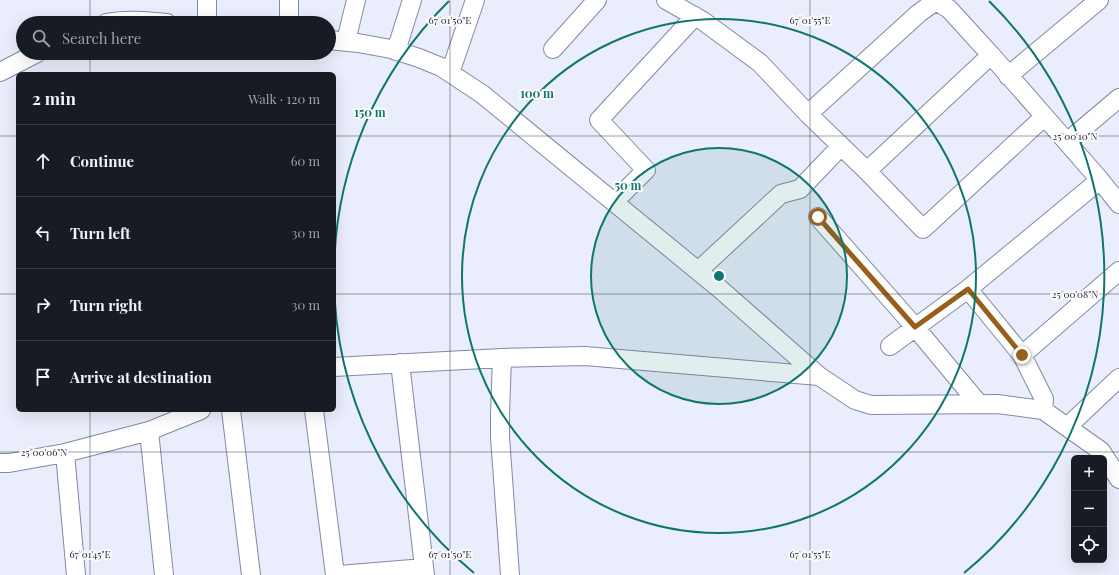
<!DOCTYPE html>
<html lang="en">
<head>
<meta charset="utf-8">
<style>
  :root { --surface:#171b24; --page:#20242c; --text:#f1f3f6; --muted:#9ea1a6; --line:#363941 }
  body { margin:0; font-family:"Playfair Display",serif; background:var(--page); color:var(--text) }
  .controls { position:absolute; right:12px; bottom:12px; display:grid; overflow:hidden; border-radius:6px; box-shadow:0 4px 16px #0002 }
  .controls button { width:36px; height:36px; display:grid; place-items:center; padding:0; border:0; border-bottom:1px solid var(--line); background:var(--surface); color:var(--text); font:20px sans-serif }
  .stop { position:absolute; width:12px; height:12px; margin:-9px; border:3px solid #985f1c; border-radius:50%; background:#fff }
  .stop.end { background:#985f1c; border-color:#fff; box-shadow:0 1px 4px #0008 }
  .list { margin:0; padding:0; list-style:none }
  h2 { display:flex; justify-content:space-between; align-items:center; height:52px; margin:0; padding:0 16px; font-size:17px }
  h2 small { font-size:13px; font-weight:400; color:var(--muted) }
  .list li { display:grid; grid-template-columns:26px 1fr auto; gap:12px; align-items:center; box-sizing:border-box; height:72px; padding:0 16px; border-top:1px solid var(--line) }
  .list b { display:block; font-size:15px; white-space:nowrap }
  .list em { font-size:13px; font-style:normal; color:var(--muted) }
  .icon { flex:none; width:22px; height:22px; fill:none; stroke:currentColor; stroke-width:2; stroke-linecap:round; stroke-linejoin:round }
  .map { position:relative; flex:none; width:1119px; height:575px; overflow:hidden }
  .search { position:absolute; background:var(--surface); box-shadow:0 4px 16px #0002; left:16px; top:16px; width:320px; height:44px; display:flex; align-items:center; gap:10px; box-sizing:border-box; padding:0 14px; border-radius:22px; color:var(--muted); font-size:15px }
  .panel { position:absolute; background:var(--surface); box-shadow:0 4px 16px #0002; left:16px; top:72px; width:320px; height:340px; border-radius:6px }
  .map>svg:first-child { display:block }
  .lines { fill:none; stroke-linecap:round; stroke-linejoin:round }
  .street-casing { stroke:#8389a7; stroke-width:20 }
  .street { stroke:#fff; stroke-width:18 }
  .route { stroke:#985f1c; stroke-width:5 }
  .ticks { fill:none; stroke:#292c38; stroke-width:1; stroke-opacity:0.45 }
  .ring { fill:none; stroke:#0f766e; stroke-width:2 }
  .ticks-label { font-size:10px; text-anchor:middle; fill:#292c38; stroke:#fbfbfb; stroke-width:4; stroke-linejoin:round; paint-order:stroke }
  .centre { fill:#0f766e; stroke:#fbfbfb; stroke-width:2 }
  .ring-label { font-size:12px; text-anchor:middle; font-weight:bold; fill:#0f766e; stroke:#fbfbfb; stroke-width:4; stroke-linejoin:round; paint-order:stroke }
</style>
</head>
<body>
<div class="map">
<svg width="1119" height="575" viewBox="0 0 1119 575">
  <rect width="100%" height="100%" fill="#eaedfb"/>
  <g class="lines">
    <g class="street-casing">
      <path id="street" d="M207,0v23
        M666,0l37,21 57,42 48,51 59,57 56,58 121,-112
        M106,23c20,-4 41,-2 61,0
        M289,23v-23
        M329,40l29,3 33,6 28,9 22,9 41,27 238,195 99,87 36,24 16,5 126,-1 46,6 58,41 18,28
        M346,41l10,-41
        M553,49l44,-49
        M396,51l16,-51
        M0,72l37,-19
        M450,73l25,-73
        M1008,76l91,-76
        M808,114l111,-101 17,-12 13,8 42,46 109,125 19,24
        M1067,142l52,-44
        M867,171l124,-116
        M614,202l32,-32 -47,-50 96,-104
        M818,217l97,110 64,77
        M698,271l83,-77 19,-5 41,-43
        M968,289l54,66 22,44 -1,11
        M890,346l78,-57 132,-109
        M1022,355l97,-84
        M502,358l-2,56v23l10,138
        M400,363l25,212
        M334,367l168,-9 83,-2 234,20
        M231,410l20,165
        M314,410l21,165
        M1067,427l52,-49
        M149,431l15,144
        M65,453l11,122
        M0,463h9l56,-10 84,-22 52,-21
        M339,575l85,-7"/>
    </g>
    <use href="#street" class="street"/>
  </g>
  <g class="lines">
    <path class="route" d="M818,217l97,110 53,-38 54,66"/>
  </g>
  <path class="ticks" d="M90,0v23M450,0v575M810,0v575M90,53v21M0,136h18M334,136h785M0,294h18M334,294h785M90,410v165M0,452h1119"/>
  <circle cx="719" cy="276" r="128" fill="#0f766e" fill-opacity=".12"/>
  <g class="ring">
    <circle cx="719" cy="276" r="128"/>
    <circle cx="719" cy="276" r="257"/>
    <path d="M474 573A385 385 0 0 1 334 279M334 273A385 385 0 0 1 449 1M989 1A385 385 0 0 1 964 573"/>
  </g>
  <g class="ticks-label">
    <text x="450" y="24">67°01'50"E</text>
    <text x="810" y="24">67°01'55"E</text>
    <text x="1075" y="140">25°00'10"N</text>
    <text x="1075" y="298">25°00'08"N</text>
    <text x="44" y="456">25°00'06"N</text>
    <text x="90" y="558">67°01'45"E</text>
    <text x="450" y="558">67°01'50"E</text>
    <text x="810" y="558">67°01'55"E</text>
  </g>
  <circle cx="719" cy="276" r="6" class="centre"/>
  <g class="ring-label">
    <text x="537" y="98">100 m</text>
    <text x="370" y="117">150 m</text>
    <text x="628" y="190">50 m</text>
  </g>
</svg>
<div class="controls">
<button>+</button>
<button>−</button>
<button><svg class="icon" aria-label="locate" viewBox="0 0 24 24"><circle cx="12" cy="12" r="6"/><path d="M12 2v4M12 18v4M2 12h4M18 12h4"/></svg></button>
</div>
<div class="stop" style="left:818px;top:217px"></div>
<div class="stop end" style="left:1022px;top:355px"></div>
<div class="search"><svg class="icon" aria-label="search" viewBox="0 0 24 24"><circle cx="10" cy="10" r="6"/><path d="M15 15l6 6"/></svg>Search here</div>
<section class="panel">
<h2>2 min<small>Walk · 120 m</small></h2>
<ul class="list">
<li><svg class="icon" aria-label="ahead" viewBox="0 0 24 24"><path d="M12 20V5M6 11l6-6 6 6"/></svg><div><b>Continue</b></div><em>60 m</em></li>
<li><svg class="icon" aria-label="left" viewBox="0 0 24 24"><path d="M17 20v-9H6M10 6l-5 5 5 5"/></svg><div><b>Turn left</b></div><em>30 m</em></li>
<li><svg class="icon" aria-label="right" viewBox="0 0 24 24"><path d="M7 20v-9h11M14 6l5 5-5 5"/></svg><div><b>Turn right</b></div><em>30 m</em></li>
<li><svg class="icon" aria-label="arrive" viewBox="0 0 24 24"><path d="M6 21V4h12l-3 4 3 4H6"/></svg><div><b>Arrive at destination</b></div></li>
</ul>
</section>
</div>
</body>
</html>
